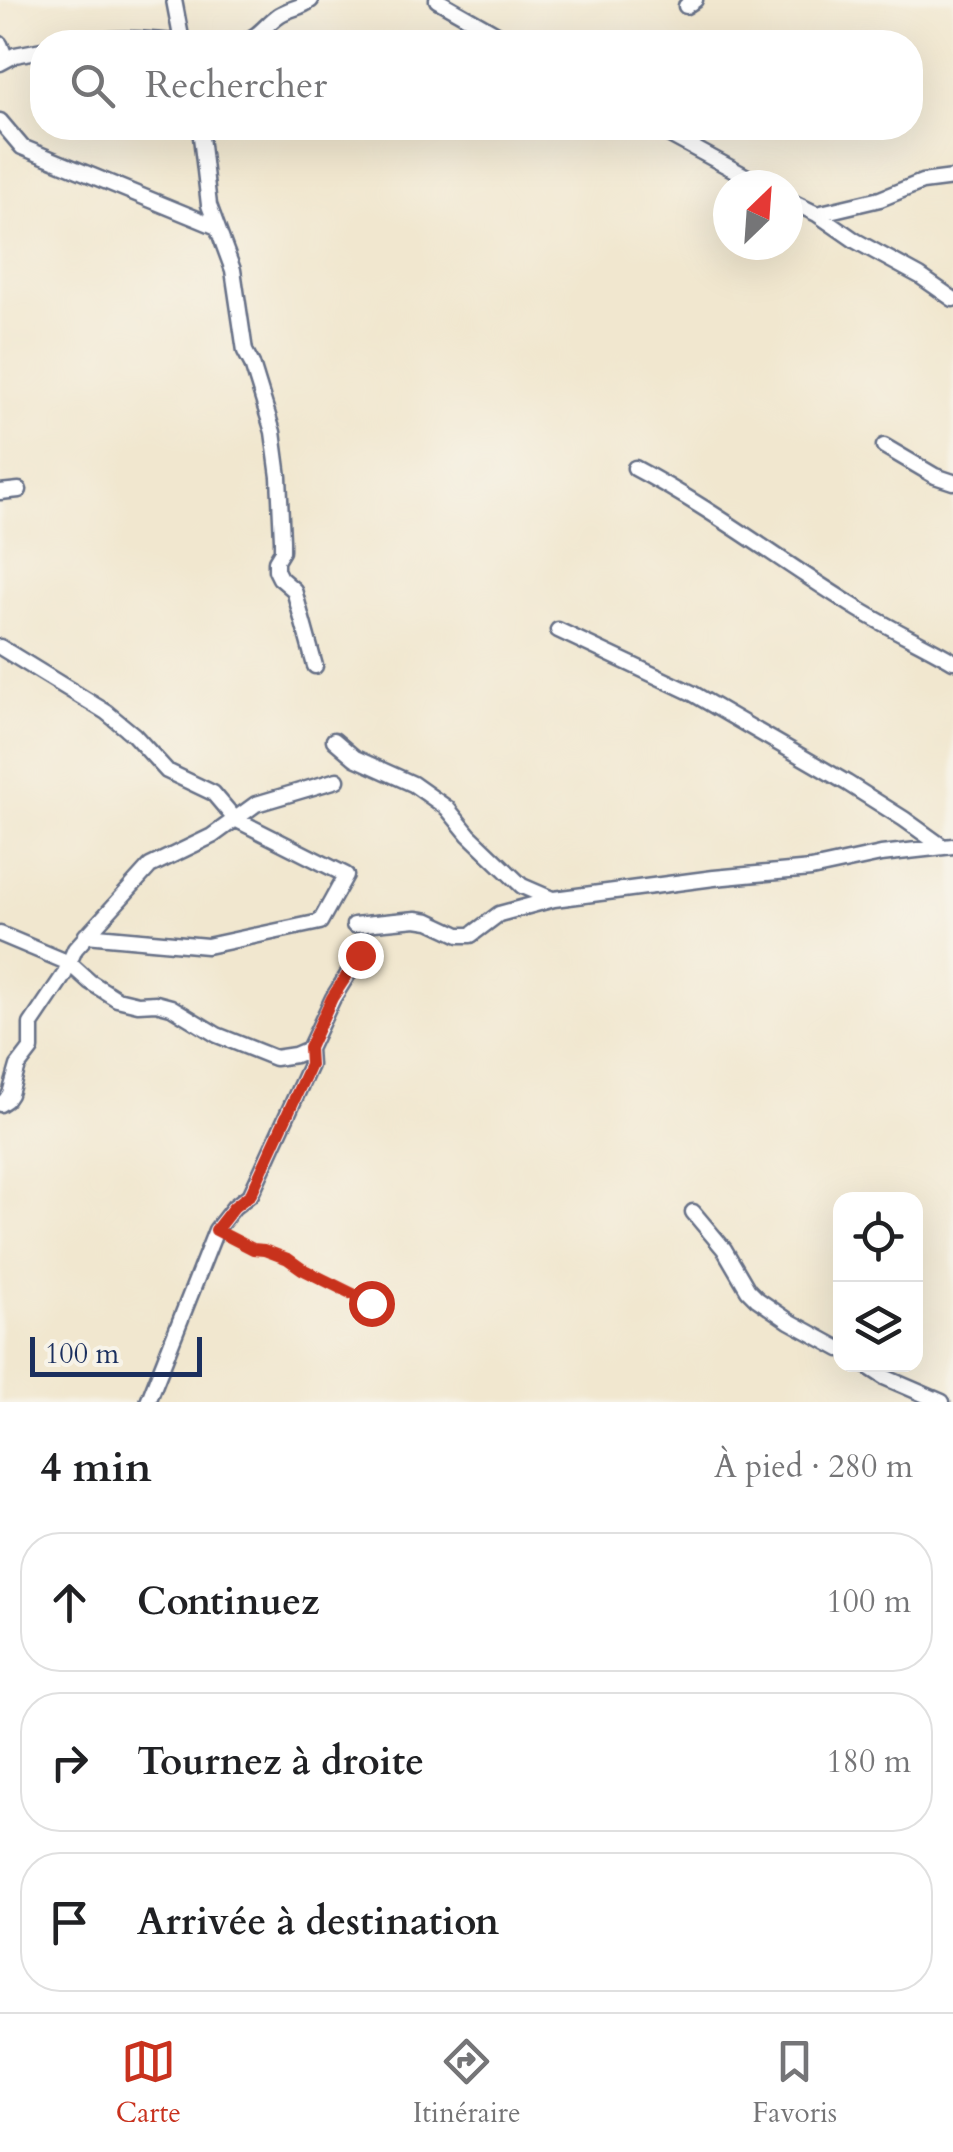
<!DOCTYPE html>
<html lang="fr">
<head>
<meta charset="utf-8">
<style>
  :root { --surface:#fff; --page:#f2f2f2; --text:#202124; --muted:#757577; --line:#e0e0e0; --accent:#c8321e }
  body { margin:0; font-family:Cardo,serif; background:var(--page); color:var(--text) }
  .controls { position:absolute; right:30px; bottom:30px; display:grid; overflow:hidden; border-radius:20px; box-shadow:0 10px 40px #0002 }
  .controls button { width:90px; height:90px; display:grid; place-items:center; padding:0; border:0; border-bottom:2px solid var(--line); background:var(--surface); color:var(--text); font:50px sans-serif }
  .compass { position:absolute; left:713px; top:170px; width:90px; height:90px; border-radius:50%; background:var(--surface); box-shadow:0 10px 40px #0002; rotate:25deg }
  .scale { position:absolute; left:30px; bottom:25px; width:172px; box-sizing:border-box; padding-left:10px; border:5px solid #1b2f5e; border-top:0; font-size:28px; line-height:35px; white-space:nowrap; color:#1b2f5e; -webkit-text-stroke:8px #f7f3e8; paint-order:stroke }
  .stop { position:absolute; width:30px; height:30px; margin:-22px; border:8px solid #c8321e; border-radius:50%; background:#fff }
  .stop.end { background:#c8321e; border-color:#fff; box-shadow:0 2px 10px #0008 }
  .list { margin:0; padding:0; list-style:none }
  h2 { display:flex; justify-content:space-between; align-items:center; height:130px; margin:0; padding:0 40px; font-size:42px }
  h2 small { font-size:32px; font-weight:400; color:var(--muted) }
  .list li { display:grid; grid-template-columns:65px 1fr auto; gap:30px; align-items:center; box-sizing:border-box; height:140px; margin:0 20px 20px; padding:0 20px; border:2px solid var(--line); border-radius:40px }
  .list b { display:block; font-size:38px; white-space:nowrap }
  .list em { font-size:32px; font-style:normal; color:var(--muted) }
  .icon { flex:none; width:55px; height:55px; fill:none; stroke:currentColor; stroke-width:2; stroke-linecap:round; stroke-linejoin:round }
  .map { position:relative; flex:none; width:953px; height:1402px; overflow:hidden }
  .search { position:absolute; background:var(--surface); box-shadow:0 10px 40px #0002; left:30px; right:30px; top:30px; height:110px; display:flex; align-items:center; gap:25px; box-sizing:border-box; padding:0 35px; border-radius:40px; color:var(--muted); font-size:38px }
  .sheet { height:610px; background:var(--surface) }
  nav { display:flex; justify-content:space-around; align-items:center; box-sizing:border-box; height:140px; border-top:2px solid var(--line); background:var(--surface); font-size:28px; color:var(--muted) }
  nav a { display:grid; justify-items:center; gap:5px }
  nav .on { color:var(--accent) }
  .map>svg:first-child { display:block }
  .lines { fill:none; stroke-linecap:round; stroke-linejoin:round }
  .minor-casing { stroke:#666f86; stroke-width:19 }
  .path { stroke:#666f86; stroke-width:2.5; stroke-dasharray:8 8; stroke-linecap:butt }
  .minor { stroke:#fff; stroke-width:14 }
  .route { stroke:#c8321e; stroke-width:12 }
</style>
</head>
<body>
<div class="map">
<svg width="953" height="1402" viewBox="0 0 953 1402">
  <rect width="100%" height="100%" fill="#f7f3e8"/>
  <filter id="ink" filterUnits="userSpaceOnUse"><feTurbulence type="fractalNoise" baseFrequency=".01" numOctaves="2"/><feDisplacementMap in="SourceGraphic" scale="20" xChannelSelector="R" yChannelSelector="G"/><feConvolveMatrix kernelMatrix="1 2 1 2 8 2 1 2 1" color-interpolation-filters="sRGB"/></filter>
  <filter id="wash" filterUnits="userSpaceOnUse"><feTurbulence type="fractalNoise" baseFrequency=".0048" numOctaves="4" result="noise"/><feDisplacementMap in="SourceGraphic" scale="40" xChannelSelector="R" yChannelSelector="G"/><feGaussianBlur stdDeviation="2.25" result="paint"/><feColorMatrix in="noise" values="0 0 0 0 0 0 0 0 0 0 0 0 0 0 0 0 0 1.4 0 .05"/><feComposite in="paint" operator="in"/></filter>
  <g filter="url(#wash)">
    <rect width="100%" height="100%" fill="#f1e7cf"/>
  </g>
  <g filter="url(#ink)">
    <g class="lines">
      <g class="minor-casing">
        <path id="minor" d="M174,0l8,42
          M437,0l74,42
          M686,6l9,-6
          M90,42c30,-6 57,-2 87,0
          M243,42c18,-7 22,-17 36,-27 11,-7 22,-7 32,-15
          M0,44l6,15
          M0,63l15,-8 27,-5
          M0,121l22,26 195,80
          M200,128l9,77 24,65 12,81 7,13 21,68 6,45 3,63v11l-6,10v9l4,8 14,12 21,76
          M657,128l105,57
          M788,200l29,14 63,-15 42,-17 31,-4
          M817,214l39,27 64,35 33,23
          M884,446l51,30 18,6
          M635,468c78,41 148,95 223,141 31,19 64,34 95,52
          M0,492l19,-2
          M558,630l134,63 155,90 57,36 39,28
          M0,647l106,65 28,23 33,36 46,22 22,26 111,56 -26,47 -113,24 -121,-11
          M334,740l21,18 58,26 34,24 22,27 53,51 30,13
          M354,925l62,-6 13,2 30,14h12l28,-21 55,-15 160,-21 97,-9 70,-15 72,-8
          M0,934l69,29 21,19 27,17 21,5 18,-1 15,4 46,28 58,23 20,-3 14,-6
          M0,1104l6,-4 4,-6 8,-28 13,-17v-25l33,-49 11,-26 75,-83 62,-30 44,-32 81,-24
          M693,1212l31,37 24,41 9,9 32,22 51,28
          M864,1364l20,13 58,25
          M148,1402l68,-172 18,-23 17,-13 59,-129 -1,-16 24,-51 27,-43"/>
      </g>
      <path class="path" d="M226,1236l27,13h11l24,10 14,10 90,44"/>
      <use href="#minor" class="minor"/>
    </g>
  </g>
  <g class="lines" filter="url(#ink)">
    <path class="route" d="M360,955l-28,43 -23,50 1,17 -59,129 -17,13 -18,23 37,19 11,1 24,9 14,10 69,34"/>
  </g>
</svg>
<div class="controls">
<button><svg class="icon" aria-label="locate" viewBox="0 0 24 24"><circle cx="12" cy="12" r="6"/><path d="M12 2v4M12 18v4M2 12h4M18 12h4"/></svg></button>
<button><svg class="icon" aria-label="layers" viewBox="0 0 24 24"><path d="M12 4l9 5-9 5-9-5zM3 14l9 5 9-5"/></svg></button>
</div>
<svg class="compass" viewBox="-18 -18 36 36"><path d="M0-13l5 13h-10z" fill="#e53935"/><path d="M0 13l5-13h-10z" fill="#757577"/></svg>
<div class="scale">100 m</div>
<div class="stop" style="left:371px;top:1303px"></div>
<div class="stop end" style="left:360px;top:955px"></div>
<div class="search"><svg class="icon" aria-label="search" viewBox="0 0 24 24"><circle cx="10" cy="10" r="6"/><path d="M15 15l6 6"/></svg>Rechercher</div>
</div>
<section class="sheet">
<h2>4 min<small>À pied · 280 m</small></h2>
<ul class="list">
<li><svg class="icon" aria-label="ahead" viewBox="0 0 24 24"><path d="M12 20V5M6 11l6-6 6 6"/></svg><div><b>Continuez</b></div><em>100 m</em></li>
<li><svg class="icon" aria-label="right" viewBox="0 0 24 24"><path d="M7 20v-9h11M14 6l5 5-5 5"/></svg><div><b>Tournez à droite</b></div><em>180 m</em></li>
<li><svg class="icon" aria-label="arrive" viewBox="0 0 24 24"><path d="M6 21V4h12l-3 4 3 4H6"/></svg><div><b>Arrivée à destination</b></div></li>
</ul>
</section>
<nav>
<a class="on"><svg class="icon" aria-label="map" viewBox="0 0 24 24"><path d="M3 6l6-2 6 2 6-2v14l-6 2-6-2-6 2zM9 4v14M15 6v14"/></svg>Carte</a>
<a><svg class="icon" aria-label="directions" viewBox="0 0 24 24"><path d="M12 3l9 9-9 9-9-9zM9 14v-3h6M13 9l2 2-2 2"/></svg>Itinéraire</a>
<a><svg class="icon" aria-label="saved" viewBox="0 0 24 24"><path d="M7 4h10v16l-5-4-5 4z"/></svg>Favoris</a>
</nav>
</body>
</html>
